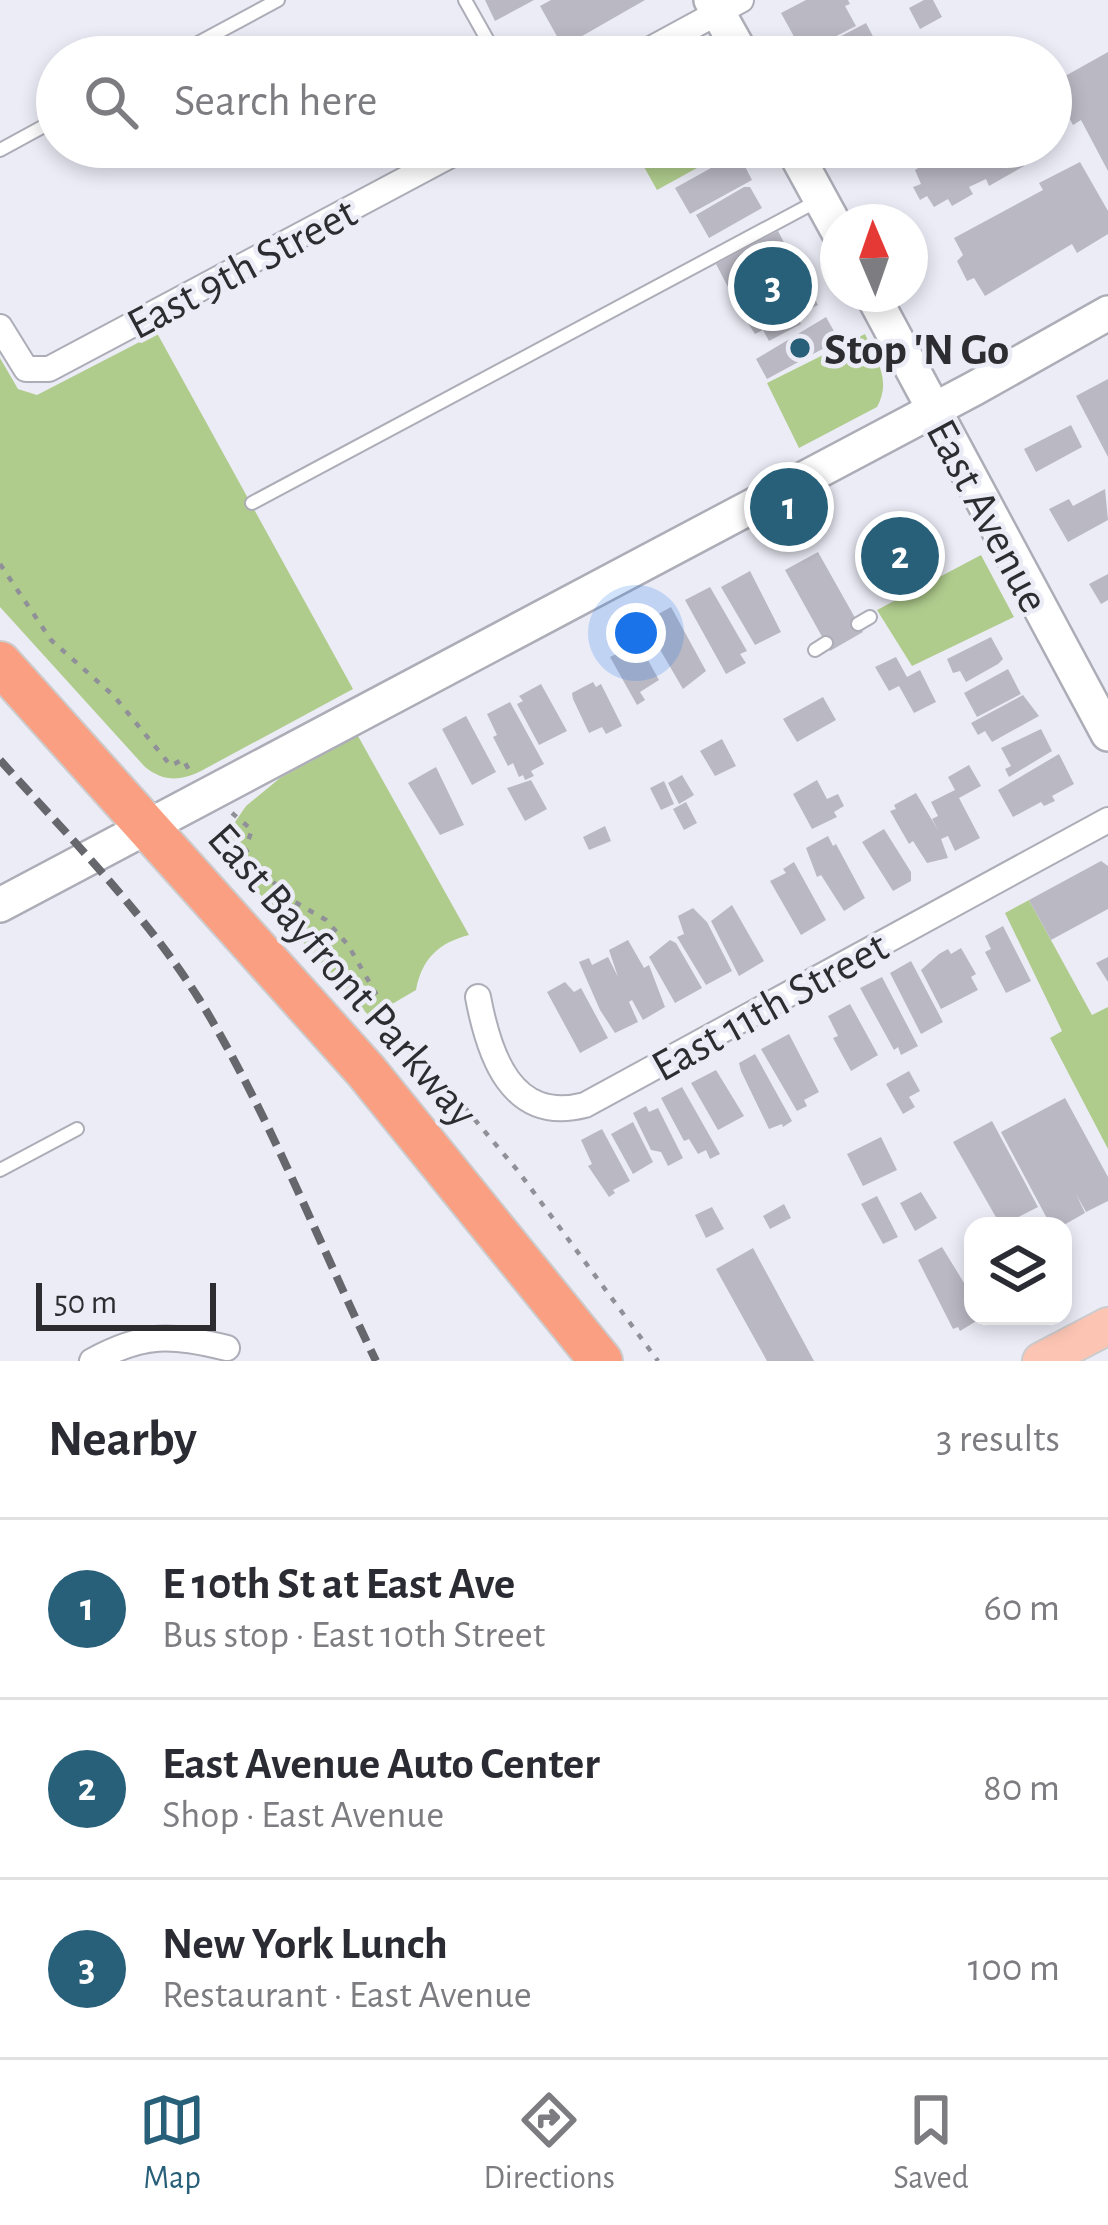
<!DOCTYPE html>
<html lang="en">
<head>
<meta charset="utf-8">
<style>
  :root { --surface:#fff; --page:#f7f7f7; --text:#2b2b33; --muted:#7c7c81; --line:#e1e1e2; --accent:#28607a }
  body { margin:0; font-family:"Alegreya Sans",sans-serif; background:var(--page); color:var(--text) }
  .controls { position:absolute; right:36px; bottom:36px; display:grid; overflow:hidden; border-radius:24px; box-shadow:0 6px 18px #0003 }
  .controls button { width:108px; height:108px; display:grid; place-items:center; padding:0; border:0; border-bottom:3px solid var(--line); background:var(--surface); color:var(--text); font:60px sans-serif }
  .compass { position:absolute; left:820px; top:204px; width:108px; height:108px; border-radius:50%; background:var(--surface); box-shadow:0 6px 18px #0003; rotate:358deg }
  .scale { position:absolute; left:36px; bottom:30px; width:180px; box-sizing:border-box; padding-left:12px; border:6px solid #2c2c31; border-top:0; font-size:33px; line-height:42px; white-space:nowrap; color:#2c2c31; -webkit-text-stroke:9px #ececf7; paint-order:stroke }
  .you { position:absolute; left:636px; top:633px; width:42px; height:42px; margin:-30px; border:9px solid #fff; border-radius:50%; background:#1a73e8; box-shadow:0 0 0 18px #1a73e833 }
  .badge { display:grid; place-items:center; width:78px; height:78px; border-radius:50%; background:var(--accent); color:#fff; font-size:39px; font-weight:700 }
  .pin { position:absolute; translate:-50% -50%; border:6px solid #fff; box-shadow:0 3px 12px #0006 }
  .list { margin:0; padding:0; list-style:none }
  h2 { display:flex; justify-content:space-between; align-items:center; height:156px; margin:0; padding:0 48px; font-size:51px }
  h2 small { font-size:39px; font-weight:400; color:var(--muted) }
  .list li { display:grid; grid-template-columns:78px 1fr auto; gap:36px; align-items:center; box-sizing:border-box; height:180px; padding:0 48px; border-top:3px solid var(--line) }
  .list b { display:block; font-size:45px; white-space:nowrap }
  .list p { margin:0; font-size:39px; white-space:nowrap; color:var(--muted) }
  .list em { font-size:39px; font-style:normal; color:var(--muted) }
  .icon { flex:none; width:66px; height:66px; fill:none; stroke:currentColor; stroke-width:2; stroke-linecap:round; stroke-linejoin:round }
  .map { position:relative; flex:none; width:1108px; height:1361px; overflow:hidden }
  .search { position:absolute; background:var(--surface); box-shadow:0 6px 18px #0003; left:36px; right:36px; top:36px; height:132px; display:flex; align-items:center; gap:30px; box-sizing:border-box; padding:0 42px; border-radius:66px; color:var(--muted); font-size:45px }
  .sheet { height:696px; background:var(--surface) }
  nav { display:flex; justify-content:space-around; align-items:center; box-sizing:border-box; height:168px; border-top:3px solid var(--line); background:var(--surface); font-size:33px; color:var(--muted) }
  nav a { display:grid; justify-items:center; gap:6px }
  nav .on { color:var(--accent) }
  .map>svg:first-child { display:block }
  .green { fill:#b0cc8d }
  .building { fill:#b9b8c3 }
  .lines { fill:none; stroke-linecap:round; stroke-linejoin:round }
  .lane-casing { stroke:#adadb8; stroke-width:16 }
  .street-casing { stroke:#adadb8; stroke-width:28 }
  .secondary-casing { stroke:#adadb8; stroke-width:38 }
  .primary-casing { stroke:#ccccce; stroke-width:40 }
  .highway-casing { stroke:#ccccce; stroke-width:46 }
  .path { stroke:#909098; stroke-width:4.5; stroke-dasharray:6 9; stroke-linecap:butt }
  .lane { stroke:#fff; stroke-width:12 }
  .street { stroke:#fff; stroke-width:24 }
  .secondary { stroke:#fff; stroke-width:33 }
  .primary { stroke:#fcc5b3; stroke-width:36 }
  .highway { stroke:#fa9f81; stroke-width:42 }
  .rail { stroke:#66666d; stroke-width:8; stroke-dasharray:18 9; stroke-linecap:butt }
  .poi-dot { fill:#28607a; stroke:#ececf7; stroke-width:4.5 }
  .labels { text-anchor:middle; stroke-width:9; stroke-linejoin:round; paint-order:stroke }
  .street-label { font-size:45px; fill:#2c2c31; stroke:#ececf7 }
  .poi-label { font-size:45px; font-weight:bold; fill:#2c2c31; stroke:#ececf7; text-anchor:start }
</style>
</head>
<body>
<div class="map">
<svg width="1108" height="1361" viewBox="0 0 1108 1361">
  <rect width="100%" height="100%" fill="#ececf7"/>
  <path class="green" d="M642,147h93l-78,43 -22,-39z
    M157,333l196,356 -152,82c-21,10 -37,11 -56,-4l-145,-160v-249l18,31 19,6z
    M865,334c11,25 27,46 12,73l-78,41 -32,-65z
    M981,555l33,62 -102,49 -35,-56z
    M358,736l111,199c-31,8 -47,24 -53,55l-46,27 -129,-144 -11,-33 3,-15 13,-19 34,-28z
    M1029,900l63,115 16,-8v142l-58,-111 12,-7 -57,-118z"/>
  <path class="building" d="M485,0h49l-39,21z
    M551,0h94l-82,47 -23,-41z
    M806,0h42l2,4 -5,2 11,20 -53,27 -22,-40z
    M924,0h9l9,17 -22,12 -11,-21z
    M866,23l12,23 -7,4 -12,7h-50l-2,-3z
    M1108,52v119l-27,-51 -8,5 -22,-41z
    M855,147h52l-41,21z
    M954,147h60l10,19 -35,20 -3,-7 -17,8 4,7 -21,12 -4,-7 -14,8 -7,-11 -7,4 -7,-13 8,-3 -6,-14z
    M738,153l14,27 -62,34 -15,-26z
    M1080,162l28,49v23l-31,19 -5,-9 -87,52 -11,-18 -7,3 -10,-20 6,-6 -9,-17 89,-48 -4,-7z
    M744,187h6l12,21 -53,30 -13,-23z
    M778,231l12,23 -62,33 -12,-23z
    M794,260l11,20 -59,37 -13,-23z
    M810,290l8,15 -21,11 4,8 -32,17 -6,-11 -8,4 -7,-11z
    M826,317l13,23 -72,39 -11,-20z
    M1108,379v78l-32,-61z
    M1071,425l11,22 -46,25 -12,-23z
    M1105,489l3,31 -40,22 -19,-33 20,-10 4,7z
    M876,537l26,8 1,-6 30,9 -10,32 -54,-22z
    M818,552l45,80 -33,19 -45,-81z
    M750,571l31,61 -26,13 -34,-58z
    M1108,574v26l-7,4 -12,-20z
    M710,587l37,64 -7,3 6,9 -20,11 -41,-74z
    M671,607l35,64 -23,18 -39,-67z
    M633,633l26,47 -19,12 5,8 -8,5 -27,-48 6,-3 -6,-9z
    M991,637l12,22 -5,5 -32,18 -6,-11 -7,2 -6,-14z
    M896,657l11,20 13,-7 16,32 -22,11 -15,-27 -10,5 -14,-24z
    M1008,669l13,25 -44,23 -13,-24z
    M593,682l3,5 5,-3 21,42 -16,8 -4,-7 -13,6 -16,-34 -1,-6z
    M541,684l26,47 -28,14 -22,-41 6,-3 -4,-5z
    M1023,695l16,21 -47,26 -7,-11 -7,4 -7,-12z
    M823,697l13,23 -39,22 -14,-23z
    M510,702l34,62 -13,7 3,5 -9,4 -2,-5 -4,2 -6,-14 -5,3 -15,-29 4,-2 -10,-21z
    M466,716l30,56 -24,13 -30,-56z
    M1041,729l11,22 -43,26 -4,-8 6,-3 -10,-18z
    M722,739l14,27 -21,10 -15,-25z
    M1059,754l15,30 -22,12 3,5 -11,5 -3,-4 -28,15 -15,-27z
    M969,765l12,21 -22,12 21,40 -25,13 -7,-15 -7,3 7,19 -21,5 -14,-22 -4,3 -19,-33 6,-2 -2,-4 22,-12 23,39 -7,-13 6,-3 -7,-14 24,-12 -7,-13z
    M436,767l28,58 -24,10 -32,-52z
    M682,775l12,20 -15,9 -11,-21z
    M531,780l16,29 -22,12 -18,-33z
    M817,780l10,19 11,-5 6,12 -10,6 3,5 -25,12 -19,-35z
    M664,781l10,23 -13,6 -11,-22z
    M686,802l11,21 -13,7 -11,-21z
    M605,826l6,15 -22,9 -6,-13z
    M884,829l27,43v9l-18,10 -31,-49z
    M828,836l5,10 3,-2 29,54 -21,13 -23,-36 -4,2 -11,-29z
    M1101,861l7,5v43l-57,31 -22,-40z
    M794,862l32,58 -25,15 -31,-54 16,-8 -3,-4z
    M732,905l32,56 -25,15 -28,-55z
    M693,908l14,14 25,49 -26,14 -29,-48 7,-3 -6,-18z
    M1003,926l28,55 -25,12 -21,-41 6,-3 -6,-13z
    M628,940l16,28 5,-3 16,42 -22,13 -11,-20 -3,2 9,20 -23,11 -15,-23 -21,-48 10,-4 3,7 16,-8 10,20 -9,-27z
    M670,940l6,3 26,45 -27,15 -26,-46z
    M961,948l15,26 -5,3 7,13 -37,19 -20,-39 18,-16 9,-5 3,5z
    M1108,957v25l-12,-19z
    M911,961l32,61 -22,12 -31,-61z
    M882,977l36,69 -17,9 -3,-8 -4,3 -34,-62z
    M565,982l9,10 7,-4 27,50 -28,15 -33,-61z
    M850,1004l28,51 -27,16 -18,-33 5,-2 -10,-20z
    M789,1034l30,58 -15,8 3,6 -10,5 -36,-62z
    M755,1054l37,67 -9,6 -1,-3 -13,5 -28,-58 -2,-8z
    M716,1070l28,46 -26,14 -27,-47z
    M909,1071l11,20 -11,6 6,10 -12,7 -17,-30z
    M682,1087l38,67 -10,5 -4,-9 -8,4 -9,-15 -5,2 -23,-43z
    M1065,1098l43,79v24l-22,11 -10,-18 9,19 -23,13h-11l-50,-94z
    M646,1106l3,6 9,-4 25,50 -15,8 -7,-14 -10,-2 -18,-37z
    M992,1121l46,86 -37,19 -48,-84z
    M633,1122l20,40 -20,12 -22,-40z
    M602,1129l28,52 -17,9 2,3 -6,4 -21,-31 4,-2 -11,-24z
    M881,1137l16,33 -34,16 -16,-32z
    M921,1192l16,26 -22,13 -15,-28z
    M877,1196l21,41 -15,7 -22,-40z
    M784,1204l7,14 -21,11 -7,-13z
    M712,1207l12,22 -18,9 -11,-23z
    M942,1247l27,44 -4,2 8,23h4l1,4 -18,11 -2,-4 -5,2 -35,-69z
    M753,1248l61,113h-47l-51,-92z"/>
  <g class="lines">
    <g class="lane-casing">
      <path id="lane" d="M465,0l32,57
        M172,57l106,-57
        M0,150l57,-31
        M252,503l567,-303
        M858,624l12,-7
        M815,650l11,-7
        M0,1170l77,-41"/>
    </g>
    <g class="street-casing">
      <path id="street" d="M636,57l105,-57
        M0,327l26,42h23l417,-222
        M478,997c11,58 33,127 107,108l523,-285
        M92,1361c53,-29 79,-26 135,-13"/>
    </g>
    <g class="secondary-casing">
      <path id="secondary" d="M711,0l32,57
        M792,147l46,84
        M872,294l236,440
        M0,905l975,-517 133,-75"/>
    </g>
    <g class="primary-casing">
      <path id="primary" d="M1041,1361l67,-35"/>
    </g>
    <g class="highway-casing">
      <path id="highway" d="M0,663l366,408 235,290"/>
    </g>
    <path class="path" d="M0,564l51,76 63,56 57,70 12,-7 7,13
      M232,813l20,17 -7,19 26,31 24,22 31,18 22,25 43,75 127,151 140,190"/>
    <use href="#lane" class="lane"/>
    <use href="#street" class="street"/>
    <use href="#secondary" class="secondary"/>
    <use href="#primary" class="primary"/>
    <use href="#highway" class="highway"/>
    <path class="rail" d="M0,760c69,77 144,152 199,239 68,110 120,245 177,362"/>
  </g>
  <circle class="poi-dot" cx="800" cy="348" r="12"/>
  <g class="labels">
    <g class="street-label">
      <text transform="translate(241 267) rotate(-28)" y="16">East 9th Street</text>
      <text transform="translate(989 515) rotate(62)" y="16">East Avenue</text>
      <text transform="translate(344 974) rotate(49)" y="16">East Bayfront Parkway</text>
      <text transform="translate(769 1005) rotate(-29)" y="16">East 11th Street</text>
    </g>
    <g class="poi-label">
      <text x="824" y="364">Stop 'N Go</text>
    </g>
  </g>
</svg>
<div class="controls">
<button><svg class="icon" aria-label="layers" viewBox="0 0 24 24"><path d="M12 4l9 5-9 5-9-5zM3 14l9 5 9-5"/></svg></button>
</div>
<svg class="compass" viewBox="-18 -18 36 36"><path d="M0-13l5 13h-10z" fill="#e53935"/><path d="M0 13l5-13h-10z" fill="#7c7c81"/></svg>
<div class="scale">50 m</div>
<div class="you"></div>
<div class="pin badge" style="left:789px;top:507px">1</div>
<div class="pin badge" style="left:900px;top:556px">2</div>
<div class="pin badge" style="left:773px;top:286px">3</div>
<div class="search"><svg class="icon" aria-label="search" viewBox="0 0 24 24"><circle cx="10" cy="10" r="6"/><path d="M15 15l6 6"/></svg>Search here</div>
</div>
<section class="sheet">
<h2>Nearby<small>3 results</small></h2>
<ul class="list">
<li><span class="badge">1</span><div><b>E 10th St at East Ave</b><p>Bus stop · East 10th Street</p></div><em>60 m</em></li>
<li><span class="badge">2</span><div><b>East Avenue Auto Center</b><p>Shop · East Avenue</p></div><em>80 m</em></li>
<li><span class="badge">3</span><div><b>New York Lunch</b><p>Restaurant · East Avenue</p></div><em>100 m</em></li>
</ul>
</section>
<nav>
<a class="on"><svg class="icon" aria-label="map" viewBox="0 0 24 24"><path d="M3 6l6-2 6 2 6-2v14l-6 2-6-2-6 2zM9 4v14M15 6v14"/></svg>Map</a>
<a><svg class="icon" aria-label="directions" viewBox="0 0 24 24"><path d="M12 3l9 9-9 9-9-9zM9 14v-3h6M13 9l2 2-2 2"/></svg>Directions</a>
<a><svg class="icon" aria-label="saved" viewBox="0 0 24 24"><path d="M7 4h10v16l-5-4-5 4z"/></svg>Saved</a>
</nav>
</body>
</html>
